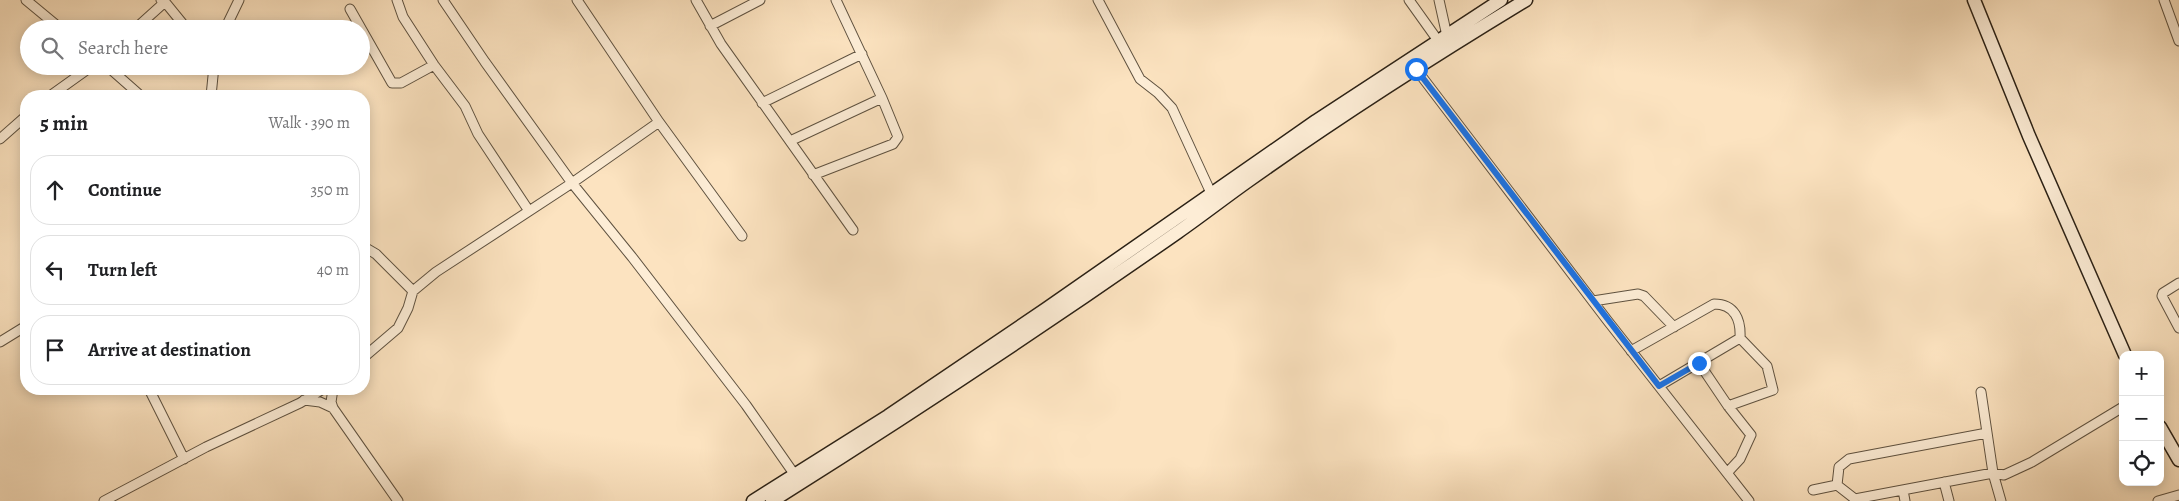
<!DOCTYPE html>
<html lang="en">
<head>
<meta charset="utf-8">
<style>
  :root { --surface:#fff; --page:#f6f6f6; --text:#202124; --muted:#757577; --line:#e0e0e0 }
  body { margin:0; font-family:Alegreya,serif; background:var(--page); color:var(--text) }
  .controls { position:absolute; right:15px; bottom:15px; display:grid; overflow:hidden; border-radius:10px; box-shadow:0 2px 12px #0003 }
  .controls button { width:45px; height:45px; display:grid; place-items:center; padding:0; border:0; border-bottom:1px solid var(--line); background:var(--surface); color:var(--text); font:25px sans-serif }
  .stop { position:absolute; width:15px; height:15px; margin:-11px; border:4px solid #1a73e8; border-radius:50%; background:#fff }
  .stop.end { background:#1a73e8; border-color:#fff; box-shadow:0 1px 5px #0008 }
  .list { margin:0; padding:0; list-style:none }
  h2 { display:flex; justify-content:space-between; align-items:center; height:65px; margin:0; padding:0 20px; font-size:21px }
  h2 small { font-size:16px; font-weight:400; color:var(--muted) }
  .list li { display:grid; grid-template-columns:32px 1fr auto; gap:15px; align-items:center; box-sizing:border-box; height:70px; margin:0 10px 10px; padding:0 10px; border:1px solid var(--line); border-radius:20px }
  .list b { display:block; font-size:19px; white-space:nowrap }
  .list em { font-size:16px; font-style:normal; color:var(--muted) }
  .icon { flex:none; width:28px; height:28px; fill:none; stroke:currentColor; stroke-width:2; stroke-linecap:round; stroke-linejoin:round }
  .map { position:relative; flex:none; width:2179px; height:501px; overflow:hidden }
  .search { position:absolute; background:var(--surface); box-shadow:0 2px 12px #0003; left:20px; top:20px; width:350px; height:55px; display:flex; align-items:center; gap:12px; box-sizing:border-box; padding:0 18px; border-radius:28px; color:var(--muted); font-size:19px }
  .panel { position:absolute; background:var(--surface); box-shadow:0 2px 12px #0003; left:20px; top:90px; width:350px; height:305px; border-radius:20px }
  .map>svg:first-child { display:block }
  .lines { fill:none; stroke-linecap:round; stroke-linejoin:round }
  .street-casing { stroke:#5f5240; stroke-width:11 }
  .secondary-casing { stroke:#2b2115; stroke-width:15 }
  .street { stroke:#fdedd6; stroke-width:9 }
  .secondary { stroke:#fdedd6; stroke-width:12 }
  .route { stroke:#1a73e8; stroke-width:6 }
</style>
</head>
<body>
<div class="map">
<svg width="2179" height="501" viewBox="0 0 2179 501">
  <rect width="100%" height="100%" fill="#fce3c0"/>
  <filter id="stains"><feTurbulence type="fractalNoise" baseFrequency=".004" numOctaves="4"/><feColorMatrix values="0 0 0 0 .2 0 0 0 0 .09 0 0 0 0 .02 0 0 0 .5 -.17"/></filter>
  <radialGradient id="worn" r=".72"><stop offset=".6" stop-color="#630" stop-opacity="0"/><stop offset="1" stop-color="#630" stop-opacity=".3"/></radialGradient>
  <g class="lines">
    <g class="street-casing">
      <path id="street" d="M26,0l35,29
        M161,0l4,2 22,27
        M397,0l6,17 31,48 31,41 13,28 51,77
        M443,0l42,62 87,121 60,74 114,148 51,73
        M577,0l82,122 83,114
        M696,0l25,44 132,186
        M1098,0l42,79 18,14 14,15 39,85
        M1409,0l30,42
        M1439,0l8,36
        M2164,0l15,41
        M350,9l42,74h9l33,-18
        M710,26l50,-26
        M135,29l30,-27
        M225,29l14,-29
        M107,66l34,30
        M1416,69l191,251 142,181
        M50,96l42,-30
        M211,96l3,-30
        M762,103l100,-49
        M0,139l26,-23
        M790,141l92,-43
        M813,175l80,-31 5,-7 -16,-39 -46,-98
        M364,247l12,7 37,37
        M2179,283l-16,10 -1,3 17,32
        M1593,301l45,-7 6,2 30,31
        M0,342l26,-16
        M1631,351l83,-47c21,0 27,16 26,34l27,28 6,24 -45,16
        M364,357l34,-29 10,-20 5,-17 23,-19 136,-89 87,-61
        M1699,363l29,43 23,29 -11,24 -13,14
        M1659,386l81,-48
        M149,389l35,70
        M333,389l-2,13 2,6 65,93
        M1981,392l12,81 8,28
        M304,400l16,2 13,6
        M1944,482l5,19
        M1837,485l18,14 138,-26 11,2 28,-13 91,-55
        M1837,485l2,-18 10,-8 138,-26
        M1813,490l24,-5
        M1903,490l2,11
        M104,501l102,-54 94,-44 23,-14
        M2158,501l21,-6"/>
    </g>
    <g class="secondary-casing">
      <path id="secondary" d="M1974,0l55,136 96,219
        M2160,427l19,33
        M753,501l135,-85 158,-107 270,-188 185,-121
        M772,501c137,-86 273,-176 406,-269 23,-16 46,-34 70,-51 90,-64 184,-124 278,-181"/>
    </g>
    <use href="#street" class="street"/>
    <use href="#secondary" class="secondary"/>
  </g>
  <g class="lines">
    <path class="route" d="M1416,69l243,317 40,-23"/>
  </g>
  <rect width="100%" height="100%" filter="url(#stains)"/>
  <rect width="100%" height="100%" fill="url(#worn)"/>
</svg>
<div class="controls">
<button>+</button>
<button>−</button>
<button><svg class="icon" aria-label="locate" viewBox="0 0 24 24"><circle cx="12" cy="12" r="6"/><path d="M12 2v4M12 18v4M2 12h4M18 12h4"/></svg></button>
</div>
<div class="stop" style="left:1416px;top:69px"></div>
<div class="stop end" style="left:1699px;top:363px"></div>
<div class="search"><svg class="icon" aria-label="search" viewBox="0 0 24 24"><circle cx="10" cy="10" r="6"/><path d="M15 15l6 6"/></svg>Search here</div>
<section class="panel">
<h2>5 min<small>Walk · 390 m</small></h2>
<ul class="list">
<li><svg class="icon" aria-label="ahead" viewBox="0 0 24 24"><path d="M12 20V5M6 11l6-6 6 6"/></svg><div><b>Continue</b></div><em>350 m</em></li>
<li><svg class="icon" aria-label="left" viewBox="0 0 24 24"><path d="M17 20v-9H6M10 6l-5 5 5 5"/></svg><div><b>Turn left</b></div><em>40 m</em></li>
<li><svg class="icon" aria-label="arrive" viewBox="0 0 24 24"><path d="M6 21V4h12l-3 4 3 4H6"/></svg><div><b>Arrive at destination</b></div></li>
</ul>
</section>
</div>
</body>
</html>
